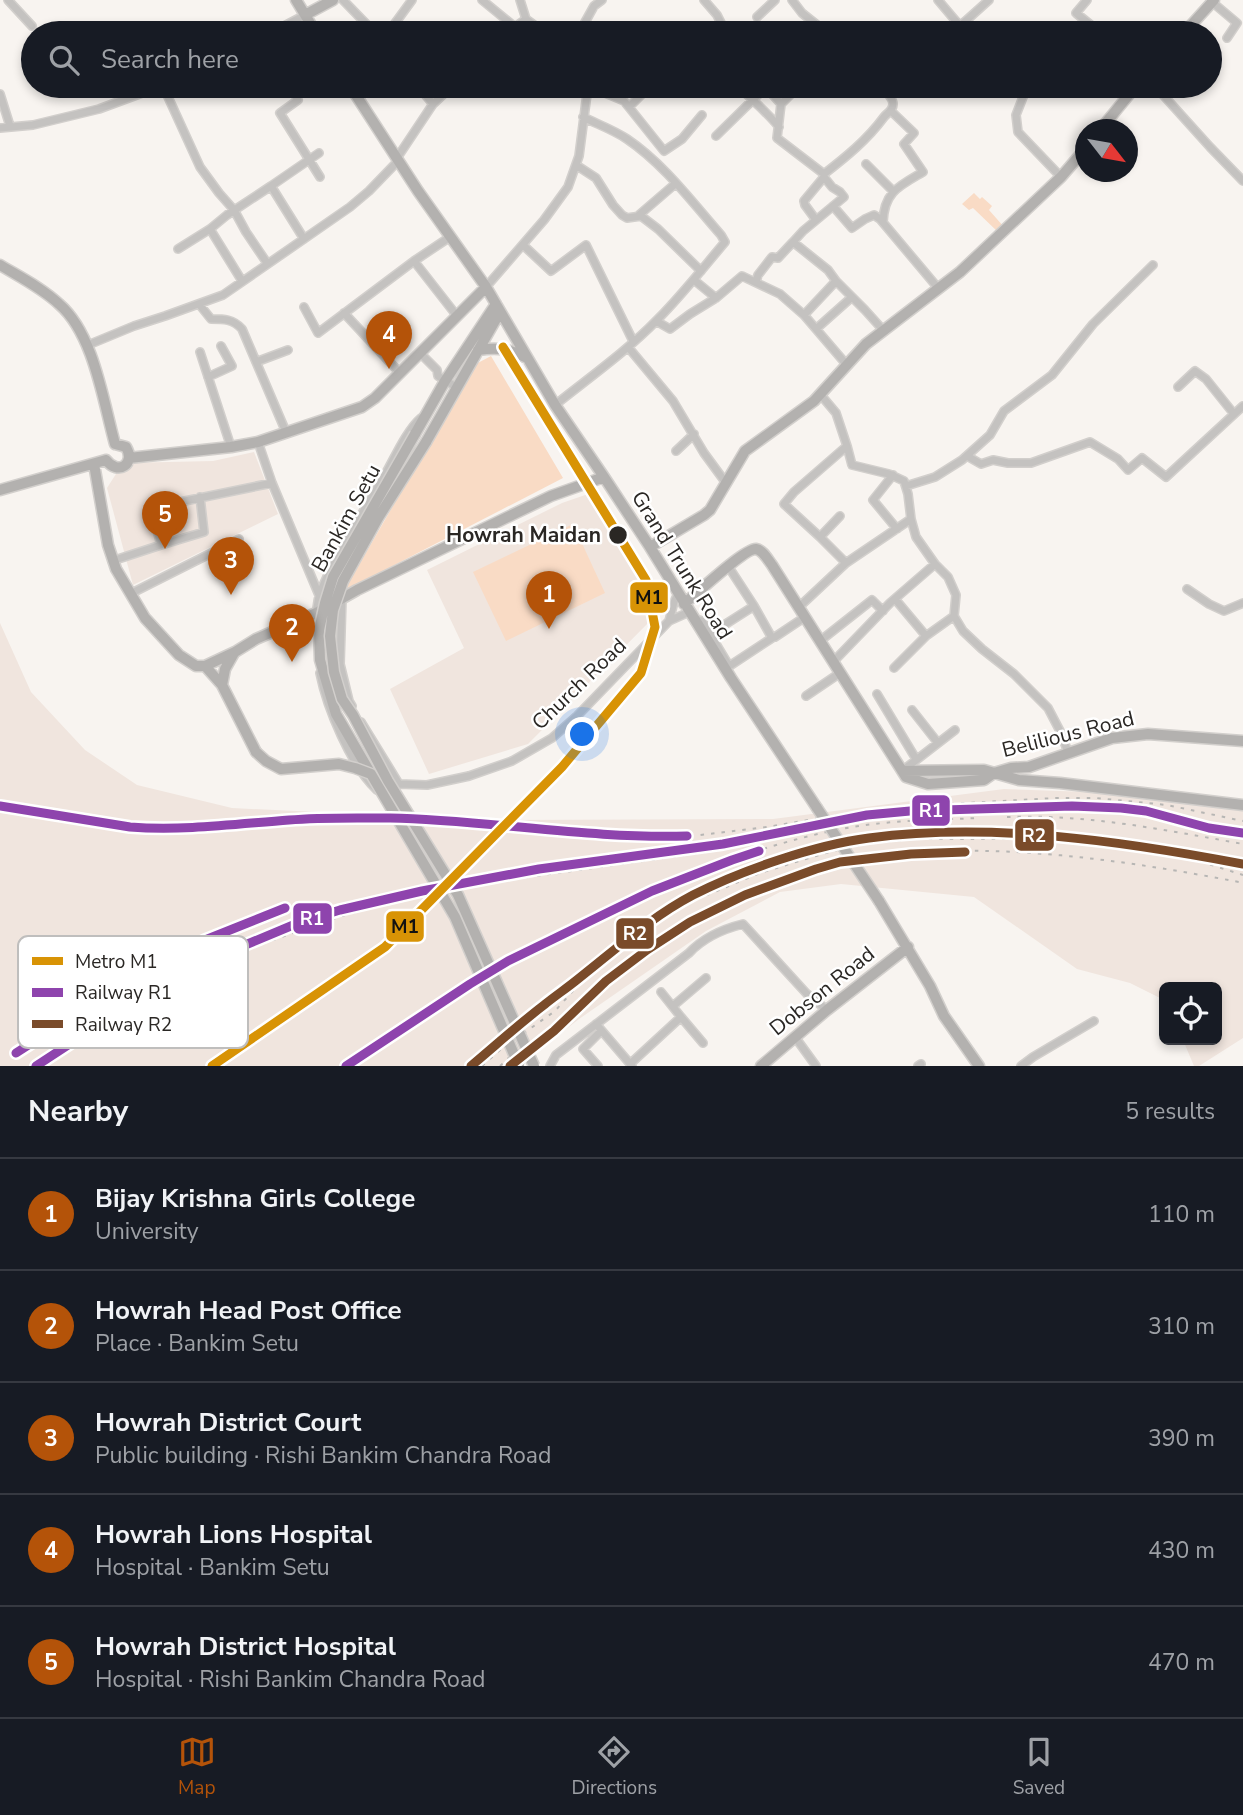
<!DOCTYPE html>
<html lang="en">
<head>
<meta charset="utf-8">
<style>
  :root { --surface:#171b24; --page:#20242c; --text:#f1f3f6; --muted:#9ea1a6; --line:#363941; --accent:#b45309 }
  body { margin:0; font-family:"Nunito Sans",sans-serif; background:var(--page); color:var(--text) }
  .controls { position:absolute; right:21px; bottom:21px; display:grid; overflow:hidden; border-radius:10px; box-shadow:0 4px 10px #0003 }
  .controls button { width:63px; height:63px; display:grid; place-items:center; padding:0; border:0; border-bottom:2px solid var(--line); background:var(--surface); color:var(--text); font:35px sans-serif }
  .compass { position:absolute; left:1075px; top:119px; width:63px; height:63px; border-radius:50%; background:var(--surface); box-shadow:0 4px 10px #0003; rotate:121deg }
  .you { position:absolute; left:583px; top:735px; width:24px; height:24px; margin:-18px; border:5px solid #fff; border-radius:50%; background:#1a73e8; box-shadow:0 0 0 10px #1a73e833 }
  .badge { display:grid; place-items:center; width:46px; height:46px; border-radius:50%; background:var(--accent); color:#fff; font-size:23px; font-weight:700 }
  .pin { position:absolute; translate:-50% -58px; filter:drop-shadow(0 2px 4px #0008) }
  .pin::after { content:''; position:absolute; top:37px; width:24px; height:21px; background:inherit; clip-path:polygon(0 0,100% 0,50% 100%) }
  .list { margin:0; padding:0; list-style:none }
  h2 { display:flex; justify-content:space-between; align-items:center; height:91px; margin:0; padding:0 28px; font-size:30px }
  h2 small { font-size:23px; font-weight:400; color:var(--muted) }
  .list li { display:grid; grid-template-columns:46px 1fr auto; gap:21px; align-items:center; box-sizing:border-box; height:112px; padding:0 28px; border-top:2px solid var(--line) }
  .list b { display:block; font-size:26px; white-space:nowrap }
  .list p { margin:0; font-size:23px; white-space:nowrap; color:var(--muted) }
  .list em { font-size:23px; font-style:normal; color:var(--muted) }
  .icon { flex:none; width:38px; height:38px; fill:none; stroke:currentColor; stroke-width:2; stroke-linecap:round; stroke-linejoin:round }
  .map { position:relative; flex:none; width:1243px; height:1066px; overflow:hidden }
  .search { position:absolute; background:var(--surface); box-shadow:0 4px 10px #0003; left:21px; right:21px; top:21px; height:77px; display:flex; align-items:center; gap:18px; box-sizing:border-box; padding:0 24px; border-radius:38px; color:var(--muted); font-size:26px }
  .sheet { height:651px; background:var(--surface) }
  nav { display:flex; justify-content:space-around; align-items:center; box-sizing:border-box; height:98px; border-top:2px solid var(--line); background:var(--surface); font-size:19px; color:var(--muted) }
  nav a { display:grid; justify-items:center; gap:4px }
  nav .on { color:var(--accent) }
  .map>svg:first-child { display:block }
  .built { fill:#f0e5de }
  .park { fill:#f9dbc5 }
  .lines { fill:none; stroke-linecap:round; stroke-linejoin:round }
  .minor-casing { stroke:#d2cfcc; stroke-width:10 }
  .major-casing { stroke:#d2cfcc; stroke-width:13 }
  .minor { stroke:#c4c2c0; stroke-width:7 }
  .major { stroke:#b3b1af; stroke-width:10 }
  .rail { stroke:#b7b6b4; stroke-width:2; stroke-dasharray:3.5 7; stroke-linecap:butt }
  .major-bridge-casing { stroke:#d2cfcc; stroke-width:13; stroke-linecap:butt }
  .major-bridge { stroke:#b3b1af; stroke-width:10 }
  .rail-1-casing { stroke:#fff; stroke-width:14 }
  .rail-2-casing { stroke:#fff; stroke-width:14 }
  .rail-1 { stroke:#8e44ad; stroke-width:9 }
  .rail-2 { stroke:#7a4b2a; stroke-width:9 }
  .metro-1-casing { stroke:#fff; stroke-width:14 }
  .metro-1 { stroke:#d89305; stroke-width:9 }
  .stop-dot { fill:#2a2724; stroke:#fff; stroke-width:2.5 }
  .labels { text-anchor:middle; stroke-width:5; stroke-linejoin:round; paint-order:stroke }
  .street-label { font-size:21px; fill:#2a2724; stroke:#fff }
  .stop-label { font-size:21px; font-weight:bold; fill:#2a2724; stroke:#fff; text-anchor:end }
  .key { fill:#fff; stroke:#bfbebd; stroke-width:2 }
  .key-label { font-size:19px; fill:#2a2724 }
  .line-badge { stroke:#fff; stroke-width:2.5 }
  .badge-label { font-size:19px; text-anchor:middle; font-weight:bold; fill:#fff }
  .pale-badge-label { font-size:19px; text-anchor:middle; font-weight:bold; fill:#111 }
</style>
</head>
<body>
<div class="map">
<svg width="1243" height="1066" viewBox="0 0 1243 1066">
  <rect width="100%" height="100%" fill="#f8f4f0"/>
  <path class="built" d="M254,452l24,62 -145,71 -26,-97 16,-25 90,-2z
    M591,493l71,116 -134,135 -99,30 -39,-85 74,-41 -37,-78 135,-67z
    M0,623l31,69 54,58 52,35 95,23 255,12 286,-1 231,-30 115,4 124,18v227l-44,28h-5l-11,-26h34v-53h-53v13l-34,-17 -53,-14 -103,-72 -133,-13 -61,8 -74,39 -127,88 -60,47h-519z"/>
  <path class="park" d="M974,193l6,6 2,-2 10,9 -3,4 15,17 -5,6 -26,-25 -4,2 -7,-6z
    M491,356l72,122 -219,113 130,-226z
    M573,524l32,69 -99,48 -33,-69z"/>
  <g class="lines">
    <g class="minor-casing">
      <path id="minor" d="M8,0l24,26
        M343,0l32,33
        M482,0l33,27
        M520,0l6,19 19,14
        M704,0l13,15 9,18
        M792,0l10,13 25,20
        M938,0l22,26 -6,7
        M1087,0l-11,13 16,13 -4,7
        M1212,2l25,21 -10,15
        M757,17l18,-17
        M271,33l34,-18
        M400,33l-7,-7 19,-26
        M507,33l19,-14
        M579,33l15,-27 8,-6
        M968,33l-8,-7 29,-26
        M163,86l37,81 19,26 15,17 12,22 21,31
        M290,86l8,14 -18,13 40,64
        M418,86l15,18
        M588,86l36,15 40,50 18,-12 20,-24
        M738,86c14,14 28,25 41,41
        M765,86l16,18 18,-18
        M1024,86l1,6 -9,23 2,17 43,45
        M1155,86l55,61 33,34
        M0,94l10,32
        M781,104l-4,34 47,36v3l8,10 8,5 4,5 -41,34 -10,11
        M629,107l21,-21
        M0,128l33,-3 66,-16 62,-23
        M716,136l50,-49
        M397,158l36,-54 19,-18
        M866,164l27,27
        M576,165l20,13 17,27 9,10 5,3 14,-2 17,13 43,42
        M824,174c22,-17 43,-34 60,-57 3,-4 9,-6 9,-13 0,-6 -8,-14 -12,-18
        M271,186l48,-33
        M833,206l19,22 13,-9 9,-4 6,4 58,69
        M639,215l36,-31
        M816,220l-11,-15 -1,-4 20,-24
        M883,222c1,-30 16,-36 40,-50l-19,-28 10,-11 -23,-22
        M210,229l32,52
        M523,245l28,26 35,-26 47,96
        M178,249l32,-20 17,-14 44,-29 33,53
        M414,261l36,-24
        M694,280l22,18
        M756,282l2,-7 14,-18 6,1 15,-16 35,28 8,11
        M486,287l58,-67 24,-33 11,-31 9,-70
        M199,304l12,15c13,0 22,0 31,10l44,103
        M304,307l14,26 96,-72 43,55
        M344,313l56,60
        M804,315l32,-34 29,29 18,20
        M656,321l14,8 20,-15 26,-16 26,-22 38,18 24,21 42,49
        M816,329l36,-32
        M88,345l46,-19 31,-10 58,-21 127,-88 19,-16 29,-30
        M628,347l45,54 31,52 22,30
        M200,352l31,95
        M420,353l17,17 1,6 18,11
        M256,362l32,-12
        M208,377l24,-11 -11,-20
        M1178,387l17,-16 11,8 28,35
        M820,394l16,19 11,33 5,19 37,9 15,7 4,13 3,25 5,18 19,27 13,13 8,18 -2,21 9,15 19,18 32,25 34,34 12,23 8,21
        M555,405c35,-28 72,-54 103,-86 24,-24 45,-51 67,-77l-4,-7c-29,-33 -57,-71 -94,-96 -13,-9 -30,-15 -44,-22
        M258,442l14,41 47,112
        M676,451l18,-17
        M967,456l14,8 12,-4 15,3h23l59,-21 28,17 10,11 14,-12 24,19 77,-71
        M893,475l-20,25 24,29
        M906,486l29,-9 27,-17 28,-25 14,-24 48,-36 41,-51 60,-59
        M200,497l4,35 -43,13 -10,-37 121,-25
        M820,537l20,-21
        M112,561l49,-16
        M846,563l-26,-26 -36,-33 10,-12 53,-46
        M1187,589l22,15 15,7 19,-8
        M130,594l109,-55
        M342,598l-2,66 9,37 3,5
        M895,599l31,37
        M799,607l47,-44 65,-44
        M669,621l5,-19 4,-8
        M695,622l4,-2 3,1 8,13 44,-28
        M316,630c0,-12 0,-25 4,-37 17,-42 44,-81 66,-120 9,-16 21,-43 35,-55
        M710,634l18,30 3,1 41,-27 -18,-32 -26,-40
        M775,637l30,-20
        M820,641l52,-41 11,11
        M833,662l57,-59 45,-39
        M894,668l32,-32 28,-20
        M320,673c7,35 31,93 57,117
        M877,694l39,65
        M806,696l34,-23
        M912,710l26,33
        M361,722l38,62
        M902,771l53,-41
        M389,787l10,-3 28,1 42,-9 43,-15 40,-23 25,-22 92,-95 20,-9
        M661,992l20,25
        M673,1006l33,-28
        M596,1024l36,42
        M795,1037l21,29
        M630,1064l51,-47 22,26
        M550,1066l6,-11 133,-102c15,-16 34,-24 54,-29l64,70 20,16
        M598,1066l-15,-17 18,-18
        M918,1066l3,-2
        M1021,1066l12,-9 61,-36"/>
    </g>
    <g class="major-casing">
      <path id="major" d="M296,0l20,33
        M305,15l28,-15
        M1184,33l30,-33
        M350,86l68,105 68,96 69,118 49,72 46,70 81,131 86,130
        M1100,130l36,-44
        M0,265c20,12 42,23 59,39 35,30 44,97 56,140
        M478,350c22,-3 30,-1 49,8
        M415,434l30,-53 51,-77
        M426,442l74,-130
        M129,458l102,-11 27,-5 104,-35 13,-9 111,-111
        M106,460c12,16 30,4 20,-13l-11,-3
        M94,464l14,81 8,24 29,49 34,37 17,11h9l30,-14 21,-13 60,-26 41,-23 194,-94 53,-19
        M0,490l106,-30
        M650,547l54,-32 6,-5 35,-59 69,-50 52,-57 94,-72 101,-95 25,-29
        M684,604c11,-9 61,-56 72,-55 7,1 12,11 16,16l134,212 22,7 56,-4 10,-7 17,-5 18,-1 83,-29 36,-4 95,7
        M319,630l1,30 16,54 35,60
        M234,653l-9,16 -3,16 34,67
        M205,666l17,19
        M902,771l82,-1 35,10 41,3 183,22
        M879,901l51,85 14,30 35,50
        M761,1066l66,-56 81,-63"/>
    </g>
    <use href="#minor" class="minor"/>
    <use href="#major" class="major"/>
    <path class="rail" d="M0,806l130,21 46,2 136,-10 79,-1 62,3 117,11 114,5 83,-10 101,-17 44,-4 144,-8h40l71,7 76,16
      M969,814l49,-2
      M1007,817c80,-3 158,13 236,27
      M740,897c16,-7 34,-13 50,-19 17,-6 34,-12 51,-16 129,-25 271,-4 398,20
      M638,951c34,-25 70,-46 109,-62
      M522,1023l44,-34
      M524,1055l30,-24 52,-50 43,-33
      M43,1066l108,-70 31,-17 74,-33 86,-30 38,-11 113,-23 227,-32 79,-18
      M346,1066c42,-27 82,-56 124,-82 36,-23 75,-41 113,-60 84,-41 171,-79 264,-96 44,-8 88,-8 132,-10
      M482,1066l18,-16 55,-39 25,-28 46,-37 41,-30 28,-16 29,-12 36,-15 69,-21 41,-9 45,-4h99l91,6 42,6 52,10 44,14
      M500,1066l29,-27"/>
    <g class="major-bridge-casing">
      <path id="major-bridge" d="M426,442l-48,76 -35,63 -10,29 -3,26 4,36 8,27 11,16 35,66 70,114 76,171
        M319,630l6,-27 8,-26 82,-143
        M256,752l10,9 15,8 58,-5 16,4 16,6 84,143 64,149
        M817,808l62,93"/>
    </g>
    <use href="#major-bridge" class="major-bridge"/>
    <g class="rail-1-casing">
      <path id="rail-1" d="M0,806l130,21c53,4 106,-3 159,-7 33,-3 67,-2 101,-2 99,2 198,21 297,18
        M16,1053l121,-78 68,-35 80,-32
        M36,1066l113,-74 65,-34 84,-35 42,-13 82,-19 117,-22 184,-25 144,-29 43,-4 162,-5 49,2 25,3 63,17 34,5
        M346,1066l124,-82 38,-23 144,-70 80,-31 27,-9"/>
    </g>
    <g class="rail-2-casing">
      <path id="rail-2" d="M471,1066c24,-20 48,-42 73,-61 11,-9 23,-17 34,-26 37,-29 73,-62 115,-84 49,-25 122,-50 176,-57 124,-16 252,3 374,26
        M510,1066l44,-35 52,-50 41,-31 43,-28 55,-27 71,-26 24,-7 71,-8 54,-2"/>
    </g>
    <use href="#rail-1" class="rail-1"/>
    <use href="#rail-2" class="rail-2"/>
    <g class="metro-1-casing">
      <path id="metro-1" d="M212,1066l173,-119 177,-180 79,-94 14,-46 -9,-47 -143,-233"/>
    </g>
    <use href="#metro-1" class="metro-1"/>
  </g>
  <circle class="stop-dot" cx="618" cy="535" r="10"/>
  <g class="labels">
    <g class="street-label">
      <text transform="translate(346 518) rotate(-61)" y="7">Bankim Setu</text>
      <text transform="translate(682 565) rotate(58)" y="7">Grand Trunk Road</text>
      <text transform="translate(579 684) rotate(-44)" y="7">Church Road</text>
      <text transform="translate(1068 734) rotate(-14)" y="7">Belilious Road</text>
      <text transform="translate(822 991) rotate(-39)" y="7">Dobson Road</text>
    </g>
    <g class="stop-label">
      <text x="601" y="542">Howrah Maidan</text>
    </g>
  </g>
  <rect x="18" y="936" width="230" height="112" rx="10" class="key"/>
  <rect x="32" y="957" width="31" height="8" fill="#d89305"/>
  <rect x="32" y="988" width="31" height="9" fill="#8e44ad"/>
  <rect x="32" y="1020" width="31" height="8" fill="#7a4b2a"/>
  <g class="key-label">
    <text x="75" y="968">Metro M1</text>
    <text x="75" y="999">Railway R1</text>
    <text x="75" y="1031">Railway R2</text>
  </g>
  <g class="line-badge">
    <rect x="629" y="581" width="40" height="33" rx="7" fill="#d89305"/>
    <rect x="911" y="794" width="40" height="33" rx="7" fill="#8e44ad"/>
    <rect x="1014" y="818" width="41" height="34" rx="7" fill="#7a4b2a"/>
    <rect x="292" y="902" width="41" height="33" rx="7" fill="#8e44ad"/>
    <rect x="385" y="910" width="40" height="33" rx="7" fill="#d89305"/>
    <rect x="615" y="917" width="40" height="33" rx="7" fill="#7a4b2a"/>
  </g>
  <g class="badge-label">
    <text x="931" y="817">R1</text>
    <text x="1034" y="842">R2</text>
    <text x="312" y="925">R1</text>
    <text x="635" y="940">R2</text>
  </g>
  <g class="pale-badge-label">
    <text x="649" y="604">M1</text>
    <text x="405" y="933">M1</text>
  </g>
</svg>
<div class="controls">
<button><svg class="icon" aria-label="locate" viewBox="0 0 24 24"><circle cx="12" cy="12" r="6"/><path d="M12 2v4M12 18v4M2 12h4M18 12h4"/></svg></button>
</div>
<svg class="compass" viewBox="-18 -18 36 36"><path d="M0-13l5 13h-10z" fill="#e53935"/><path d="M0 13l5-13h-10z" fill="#9ea1a6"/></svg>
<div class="you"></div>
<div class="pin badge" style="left:549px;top:629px">1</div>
<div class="pin badge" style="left:292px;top:662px">2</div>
<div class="pin badge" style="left:231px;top:595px">3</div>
<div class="pin badge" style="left:389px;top:369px">4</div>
<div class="pin badge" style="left:165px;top:549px">5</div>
<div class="search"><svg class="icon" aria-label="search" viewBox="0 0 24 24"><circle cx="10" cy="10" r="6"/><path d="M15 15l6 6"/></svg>Search here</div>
</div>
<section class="sheet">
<h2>Nearby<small>5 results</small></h2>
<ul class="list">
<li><span class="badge">1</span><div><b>Bijay Krishna Girls College</b><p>University</p></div><em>110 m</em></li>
<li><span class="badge">2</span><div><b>Howrah Head Post Office</b><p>Place · Bankim Setu</p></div><em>310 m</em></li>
<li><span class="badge">3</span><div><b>Howrah District Court</b><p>Public building · Rishi Bankim Chandra Road</p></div><em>390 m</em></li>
<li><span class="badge">4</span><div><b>Howrah Lions Hospital</b><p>Hospital · Bankim Setu</p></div><em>430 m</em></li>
<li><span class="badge">5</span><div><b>Howrah District Hospital</b><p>Hospital · Rishi Bankim Chandra Road</p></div><em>470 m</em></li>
</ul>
</section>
<nav>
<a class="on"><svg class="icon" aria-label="map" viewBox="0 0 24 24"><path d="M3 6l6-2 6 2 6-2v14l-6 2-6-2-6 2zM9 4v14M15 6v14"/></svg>Map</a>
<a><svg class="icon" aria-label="directions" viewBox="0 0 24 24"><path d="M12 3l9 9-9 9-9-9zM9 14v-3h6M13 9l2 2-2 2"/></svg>Directions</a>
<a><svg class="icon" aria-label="saved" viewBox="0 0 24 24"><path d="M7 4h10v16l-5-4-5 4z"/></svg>Saved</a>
</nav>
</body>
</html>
